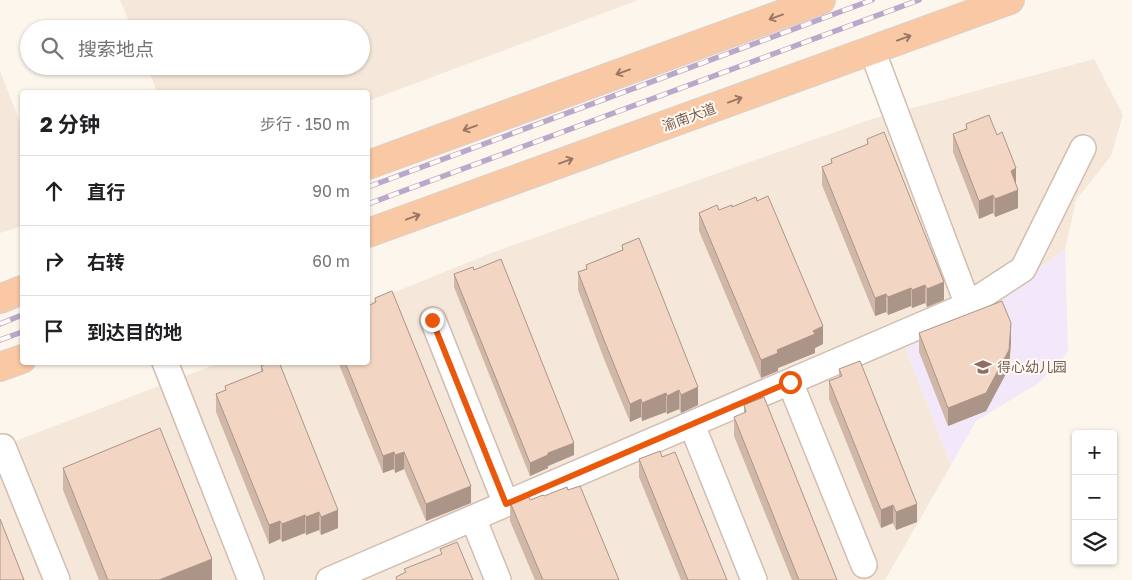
<!DOCTYPE html>
<html lang="zh">
<head>
<meta charset="utf-8">
<style>
  :root { --surface:#fff; --page:#f2f2f2; --text:#202124; --muted:#757577; --line:#e0e0e0 }
  body { margin:0; font-family:"Golos Text","Noto Sans SC",sans-serif; background:var(--page); color:var(--text) }
  .controls { position:absolute; right:15px; bottom:15px; display:grid; overflow:hidden; border-radius:5px; box-shadow:0 1px 4px #0004 }
  .controls button { width:45px; height:45px; display:grid; place-items:center; padding:0; border:0; border-bottom:1px solid var(--line); background:var(--surface); color:var(--text); font:25px sans-serif }
  .stop { position:absolute; width:15px; height:15px; margin:-11px; border:4px solid #ea580c; border-radius:50%; background:#fff }
  .stop.end { background:#ea580c; border-color:#fff; box-shadow:0 1px 5px #0008 }
  .list { margin:0; padding:0; list-style:none }
  h2 { display:flex; justify-content:space-between; align-items:center; height:65px; margin:0; padding:0 20px; font-size:21px }
  h2 small { font-size:16px; font-weight:400; color:var(--muted) }
  .list li { display:grid; grid-template-columns:32px 1fr auto; gap:15px; align-items:center; box-sizing:border-box; height:70px; padding:0 20px; border-top:1px solid var(--line) }
  .list b { display:block; font-size:19px; white-space:nowrap }
  .list em { font-size:16px; font-style:normal; color:var(--muted) }
  .icon { flex:none; width:28px; height:28px; fill:none; stroke:currentColor; stroke-width:2; stroke-linecap:round; stroke-linejoin:round }
  .map { position:relative; flex:none; width:1132px; height:580px; overflow:hidden }
  .search { position:absolute; background:var(--surface); box-shadow:0 1px 4px #0004; left:20px; top:20px; width:350px; height:55px; display:flex; align-items:center; gap:12px; box-sizing:border-box; padding:0 18px; border-radius:28px; color:var(--muted); font-size:19px }
  .panel { position:absolute; background:var(--surface); box-shadow:0 1px 4px #0004; left:20px; top:90px; width:350px; height:275px; border-radius:5px }
  .map>svg:first-child { display:block }
  .residential { fill:#f5e8da }
  .education { fill:#f3e8fa }
  .lines { fill:none; stroke-linecap:round; stroke-linejoin:round }
  .minor-casing { stroke:#d1beb0; stroke-width:28 }
  .trunk-casing { stroke:#dad1cd; stroke-width:30 }
  .minor { stroke:#fff; stroke-width:25 }
  .trunk { stroke:#f9c8a4; stroke-width:28 }
  .rail-casing { stroke:#b9a8c9; stroke-width:5.5 }
  .rail { stroke:#fffaf3; stroke-width:4; stroke-dasharray:11; stroke-linecap:butt }
  .wall { fill:#d1b7a8 }
  .shaded-wall { fill:#aa9588 }
  .building { fill:#f3d5c3; stroke:#aa9588 }
  .oneway { stroke:#9a7763 }
  .route { stroke:#ea580c; stroke-width:6 }
  .labels { text-anchor:middle; stroke-width:4; stroke-linejoin:round; paint-order:stroke }
  .street-label { font-size:14px; fill:#7a5c4d; stroke:#fffaf3 }
  .education-label { font-size:14px; fill:#785e54; stroke:#fffaf3; text-anchor:start }
</style>
</head>
<body>
<div class="map">
<svg width="1132" height="580" viewBox="0 0 1132 580">
  <rect width="100%" height="100%" fill="#fdf6ec"/>
  <path class="residential" d="M120,0h518l-270,101v-9h-211l-10,-26h214v-37h-229z
    M1094,59l29,56 -12,41 -35,44 -11,50 -90,63 -71,31 47,121 -66,115h-885v-133l219,-84 149,-1v-59l123,-50 381,-134z
    M0,71l22,56v99l-22,7z"/>
  <path class="education" d="M1065,250l3,102 -28,30 -64,39 -25,44 -47,-121 71,-31z"/>
  <g class="lines">
    <g class="minor-casing">
      <path id="minor" d="M872,50l96,255
        M433,320l73,184
        M165,362l86,218
        M790,382l74,183
        M692,425l62,155
        M3,447l54,133
        M473,518l25,62
        M329,580l639,-275 55,-36 60,-121"/>
    </g>
    <g class="trunk-casing">
      <path id="trunk" d="M368,165l453,-165
        M368,233l642,-233
        M0,299l22,-9
        M0,367l22,-8"/>
    </g>
    <use href="#minor" class="minor"/>
    <use href="#trunk" class="trunk"/>
    <g class="rail-casing">
      <path id="rail" d="M368,187l504,-187
        M368,204l551,-204
        M0,324l22,-9
        M0,340l22,-8"/>
    </g>
    <use href="#rail" class="rail"/>
  </g>
  <path class="wall" d="M966,124l50,61 2,23 -23,9 -2,-4 -14,6 -26,-67v-18l13,-5z
    M867,139l77,161 -17,7 -2,-4 -13,5 -1,-2 -23,9 -2,-3 -11,4 -53,-131v-18l9,-4v-4l36,-14z
    M719,210l104,134 -8,4v5l-37,15v3l-17,7 -62,-147v-18z
    M622,245l76,160 -17,8 -2,-4 -12,5 -1,-2 -24,9 -1,-4 -11,5 -26,-63 -26,-69v-18l8,-3v-4l36,-15z
    M454,274l120,181 -26,11v2l-18,8 -76,-189z
    M375,298l96,205 -45,18 -22,-52 -9,4 -1,-4 -11,4 -45,-111h30z
    M919,333l92,9 -2,26 -23,43 -38,15 -29,-74z
    M261,366l77,162 -17,7 -2,-5 -13,5 -1,-2 -23,9 -2,-3 -11,5 -53,-132v-18l9,-4v-4l36,-14z
    M839,369l78,153 -21,8 -3,-7 -12,5 -52,-129v-18l10,-4z
    M744,405l93,175h-45l-58,-144v-19l10,-3z
    M662,457l65,123h-46l-42,-103v-18z
    M63,468l149,112h-113l-36,-90z
    M568,490l51,90h-84l-25,-59v-19l20,-2z"/>
  <path class="shaded-wall" d="M1016,168v19l-5,-16z
    M1018,190v18l-23,9v-18z
    M993,195v18l-14,6v-18z
    M944,282v18l-17,7v-18z
    M925,285v18l-13,5v-18z
    M911,288v18l-23,9v-18z
    M886,294v18l-11,4v-18z
    M1011,323v19l-2,26 -23,43 -38,15v-18z
    M823,326v18l-8,4v5l-37,15v3l-17,7v-18l16,-10 36,-19z
    M698,387v18l-17,8v-18z
    M679,390v19l-12,5v-18z
    M666,393v19l-24,9v-18z
    M641,399v18l-11,5v-18z
    M574,443v12l-26,11v2l-18,8v-13l18,-10z
    M394,452v17l-11,4v-17z
    M404,452v17l-9,4v-18z
    M471,486v17l-45,18v-17z
    M917,504v18l-21,8v-18z
    M893,505v18l-12,5v-18z
    M338,510v18l-17,7v-18z
    M319,512v18l-13,5v-18z
    M305,515v18l-23,9v-18z
    M280,521v18l-11,5v-19z
    M212,559v21h-53z"/>
  <path class="building" d="M989,115l8,20 5,-3 14,36 -5,3 7,19 -23,9 -2,-4 -14,6 -26,-67 14,-5 -1,-5z
    M884,132l60,150 -17,7 -2,-4 -13,5 -1,-2 -23,9 -2,-3 -11,4 -53,-131 10,-4 -1,-4 37,-15 -1,-5z
    M768,196l55,130 -10,5 2,3 -38,16 1,3 -17,7 -62,-147 18,-8 2,5 13,-5v2l24,-10 1,4z
    M639,238l59,149 -17,8 -2,-5 -12,6 -1,-3 -24,10 -1,-4 -11,5 -26,-64 -26,-68 9,-3 -1,-4 37,-15 -1,-5z
    M501,259l73,184 -26,10v2l-18,8 -76,-189 19,-7 1,3z
    M392,291l79,195 -45,18 -22,-52 -9,3 -1,-3 -11,4 -38,-94h23v-56l8,-4 -1,-4z
    M1002,301l9,22 -2,27 -23,43 -38,15 -29,-75z
    M860,361l57,143 -21,8 -3,-7 -12,5 -52,-129 13,-5 -3,-7z
    M270,362h9l59,148 -17,7 -2,-5 -13,5 -1,-2 -23,9 -2,-3 -11,4 -53,-131 10,-4 -1,-4 38,-15 -2,-5z
    M764,397l73,183h-38l-65,-163 12,-5 -2,-7z
    M160,428l52,131 -53,21h-51l-45,-112z
    M660,451l2,6 13,-5 52,128h-39l-49,-121z
    M580,486l39,94h-76l-33,-78 18,-7 2,5 13,-5 1,1 23,-9 1,3z
    M0,519l24,61h-24z
    M457,542l16,38h-76l-1,-3 10,-5 -2,-3 38,-15 -2,-5z"/>
  <defs><path id="oneway-shaft" d="M-6 0H5M1.5-3L5.5 0L1.5 3" fill="none" stroke-width="1.6" stroke-linecap="round" stroke-linejoin="round" transform="scale(1.25)"/></defs>
  <g class="oneway">
    <use href="#oneway-shaft" transform="translate(776 17) rotate(160)"/>
    <use href="#oneway-shaft" transform="translate(904 38) rotate(-20)"/>
    <use href="#oneway-shaft" transform="translate(623 72) rotate(160)"/>
    <use href="#oneway-shaft" transform="translate(735 100) rotate(-20)"/>
    <use href="#oneway-shaft" transform="translate(470 128) rotate(160)"/>
    <use href="#oneway-shaft" transform="translate(566 161) rotate(-20)"/>
    <use href="#oneway-shaft" transform="translate(413 217) rotate(-20)"/>
  </g>
  <g class="lines">
    <path class="route" d="M432,320l74,184 284,-122"/>
  </g>
  <defs>
    <g id="school-bare" transform="scale(1.35)"><path d="M0-5L7-2L0 1L-7-2ZM-4 1L0 2.5L4 1V4Q0 6-4 4Z" fill="#8d6e63" stroke="#fffaf3" stroke-width="2.5" paint-order="stroke"/></g>
  </defs>
  <g fill-rule="evenodd">
    <use href="#school-bare" x="983" y="367"/>
  </g>
  <g class="labels">
    <g class="street-label">
      <text transform="translate(689 117) rotate(-20)" y="5">渝南大道</text>
    </g>
    <g class="education-label">
      <text x="997" y="372">得心幼儿园</text>
    </g>
  </g>
</svg>
<div class="controls">
<button>+</button>
<button>−</button>
<button><svg class="icon" aria-label="layers" viewBox="0 0 24 24"><path d="M12 4l9 5-9 5-9-5zM3 14l9 5 9-5"/></svg></button>
</div>
<div class="stop" style="left:790px;top:382px"></div>
<div class="stop end" style="left:432px;top:320px"></div>
<div class="search"><svg class="icon" aria-label="search" viewBox="0 0 24 24"><circle cx="10" cy="10" r="6"/><path d="M15 15l6 6"/></svg>搜索地点</div>
<section class="panel">
<h2>2 分钟<small>步行 · 150 m</small></h2>
<ul class="list">
<li><svg class="icon" aria-label="ahead" viewBox="0 0 24 24"><path d="M12 20V5M6 11l6-6 6 6"/></svg><div><b>直行</b></div><em>90 m</em></li>
<li><svg class="icon" aria-label="right" viewBox="0 0 24 24"><path d="M7 20v-9h11M14 6l5 5-5 5"/></svg><div><b>右转</b></div><em>60 m</em></li>
<li><svg class="icon" aria-label="arrive" viewBox="0 0 24 24"><path d="M6 21V4h12l-3 4 3 4H6"/></svg><div><b>到达目的地</b></div></li>
</ul>
</section>
</div>
</body>
</html>
